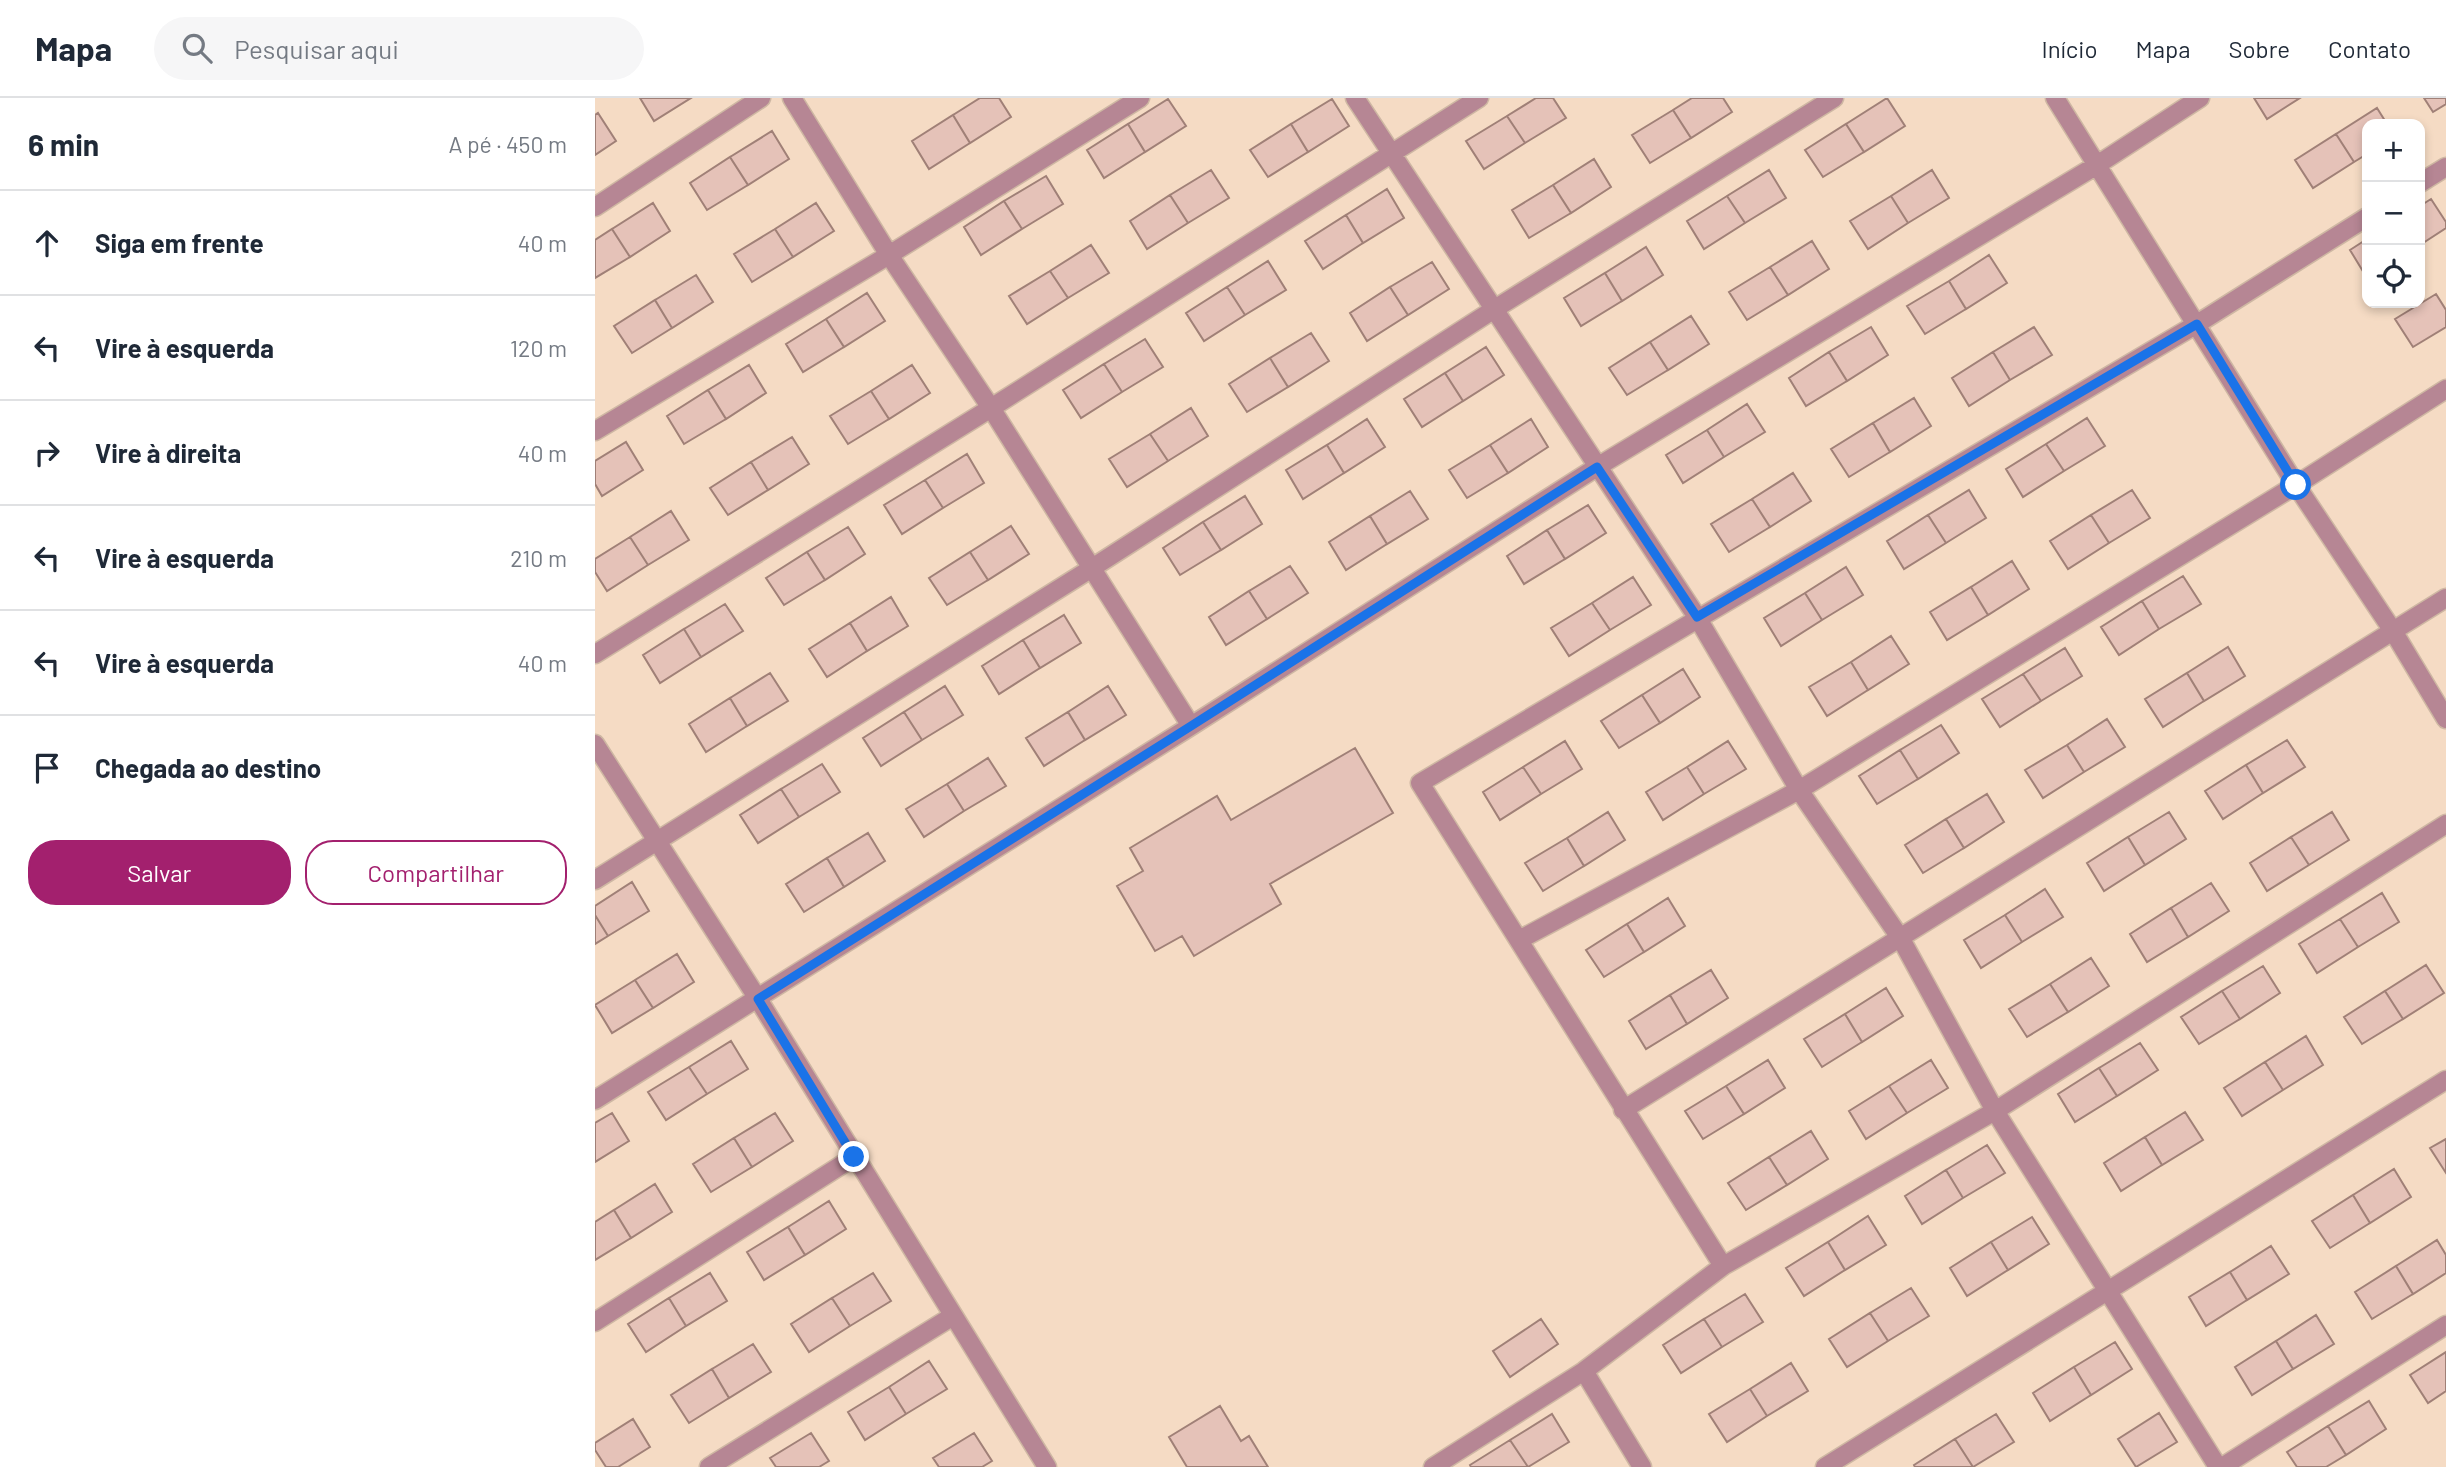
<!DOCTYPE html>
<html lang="pt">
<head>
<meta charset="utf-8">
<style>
  :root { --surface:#fff; --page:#f6f6f7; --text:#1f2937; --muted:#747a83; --line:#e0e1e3; --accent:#a3206e }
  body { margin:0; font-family:Barlow,sans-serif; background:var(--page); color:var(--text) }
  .controls { position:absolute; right:21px; top:21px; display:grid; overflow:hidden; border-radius:14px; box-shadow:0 4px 10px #0003 }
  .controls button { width:63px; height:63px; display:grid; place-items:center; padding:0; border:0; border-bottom:2px solid var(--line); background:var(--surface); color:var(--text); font:35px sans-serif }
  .stop { position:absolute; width:21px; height:21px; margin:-16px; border:5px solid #1a73e8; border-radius:50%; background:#fff }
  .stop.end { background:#1a73e8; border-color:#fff; box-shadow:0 2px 7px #0008 }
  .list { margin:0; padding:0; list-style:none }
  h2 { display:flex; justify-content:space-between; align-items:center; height:91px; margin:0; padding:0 28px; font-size:30px }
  h2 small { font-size:23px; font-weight:400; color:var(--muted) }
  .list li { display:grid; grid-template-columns:46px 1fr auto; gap:21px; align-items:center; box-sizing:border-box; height:105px; padding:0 28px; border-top:2px solid var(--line) }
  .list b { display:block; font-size:26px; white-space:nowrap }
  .list em { font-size:23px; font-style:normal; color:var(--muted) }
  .actions { display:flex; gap:14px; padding:21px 28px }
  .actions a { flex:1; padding:16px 0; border:2px solid var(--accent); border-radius:28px; text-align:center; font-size:24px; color:var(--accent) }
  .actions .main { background:var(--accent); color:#fff }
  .icon { flex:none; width:38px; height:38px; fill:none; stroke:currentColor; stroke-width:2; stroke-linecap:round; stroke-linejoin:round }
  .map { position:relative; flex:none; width:1851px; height:1369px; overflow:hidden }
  header { display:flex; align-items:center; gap:42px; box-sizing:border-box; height:98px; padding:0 35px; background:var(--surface); border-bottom:2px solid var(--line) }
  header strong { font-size:33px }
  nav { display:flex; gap:38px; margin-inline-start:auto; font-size:24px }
  .search { width:490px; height:63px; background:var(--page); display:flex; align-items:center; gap:18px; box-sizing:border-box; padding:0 24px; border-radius:38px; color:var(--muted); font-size:26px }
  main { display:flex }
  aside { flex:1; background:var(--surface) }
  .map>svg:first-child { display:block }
  .building { fill:#e5c2b8; stroke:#a08077; stroke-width:2 }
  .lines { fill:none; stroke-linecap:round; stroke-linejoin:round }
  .minor-casing { stroke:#ceb7a3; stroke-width:21 }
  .minor { stroke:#b68694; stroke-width:18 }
  .route { stroke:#1a73e8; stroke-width:9 }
</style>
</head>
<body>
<header>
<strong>Mapa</strong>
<div class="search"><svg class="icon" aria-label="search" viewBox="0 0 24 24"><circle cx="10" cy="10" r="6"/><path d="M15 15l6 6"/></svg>Pesquisar aqui</div>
<nav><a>Início</a><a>Mapa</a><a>Sobre</a><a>Contato</a></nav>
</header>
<main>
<aside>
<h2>6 min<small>A pé · 450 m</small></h2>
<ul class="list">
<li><svg class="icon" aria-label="ahead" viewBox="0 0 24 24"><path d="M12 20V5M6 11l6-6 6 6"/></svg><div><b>Siga em frente</b></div><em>40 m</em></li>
<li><svg class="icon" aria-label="left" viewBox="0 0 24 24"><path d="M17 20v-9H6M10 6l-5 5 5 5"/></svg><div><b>Vire à esquerda</b></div><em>120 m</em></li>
<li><svg class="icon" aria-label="right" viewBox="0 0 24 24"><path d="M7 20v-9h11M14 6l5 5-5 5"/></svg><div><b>Vire à direita</b></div><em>40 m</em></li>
<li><svg class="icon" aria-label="left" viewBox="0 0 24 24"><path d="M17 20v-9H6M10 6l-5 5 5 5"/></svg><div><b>Vire à esquerda</b></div><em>210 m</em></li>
<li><svg class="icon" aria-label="left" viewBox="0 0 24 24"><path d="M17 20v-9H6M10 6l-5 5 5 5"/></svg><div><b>Vire à esquerda</b></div><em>40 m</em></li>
<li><svg class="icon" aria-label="arrive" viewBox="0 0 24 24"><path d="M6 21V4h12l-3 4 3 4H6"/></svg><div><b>Chegada ao destino</b></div></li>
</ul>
<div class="actions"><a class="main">Salvar</a><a>Compartilhar</a></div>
</aside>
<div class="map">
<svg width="1851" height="1369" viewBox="0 0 1851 1369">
  <rect width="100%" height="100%" fill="#f5dbc4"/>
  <path class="building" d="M45,0h51l-37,23z
    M385,0h19l12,19 -41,26 -17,-28z
    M941,0h17l13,20 -41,25 -18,-27z
    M1097,0h31l9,14 -41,26 -18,-28z
    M1292,0l18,28 -41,26 -18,-28z
    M1659,0h46l-33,21z
    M1829,0h22v6l-13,8z
    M573,1l18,27 -41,26 -17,-28z
    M737,1l17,27 -41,26 -17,-28z
    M1782,10l10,16h-20v30l-13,8 -18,-28z
    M1078,12l18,28 -41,25 -18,-28z
    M3,15l18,28 -21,14v-40z
    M358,17l17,28 -41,26 -17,-28z
    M912,18l18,27 -41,26 -18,-28z
    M533,26l17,28 -41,26 -17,-28z
    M696,26l17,28 -40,25 -18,-27z
    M1251,26l18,28 -41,25 -18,-27z
    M177,33l17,28 -41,26 -18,-28z
    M1741,36l18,28 -41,26 -18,-28z
    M135,59l18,28 -41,25 -17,-27z
    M999,61l17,28 -40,26 -18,-28z
    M616,72l18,28 -41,25 -18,-28z
    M1174,72l17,28 -41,25 -18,-27z
    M1337,72l17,28 -41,25 -17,-27z
    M451,78l17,28 -41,25 -18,-28z
    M958,87l18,28 -42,25 -17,-28z
    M792,91l17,29 -41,25 -17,-28z
    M575,97l18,28 -41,26 -17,-28z
    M1132,98l18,27 -41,26 -17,-28z
    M1296,98l17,27 -40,26 -18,-28z
    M1836,101l15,23v6l-26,17v-39z
    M409,103l18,28 -41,26 -17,-28z
    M58,105l17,28 -40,26 -18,-28z
    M221,105l18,28 -41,26 -18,-28z
    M751,117l17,28 -40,26 -18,-28z
    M17,131l18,28 -35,21v-38z
    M180,131l18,28 -41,25 -18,-28z
    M1772,141v39l-17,-28z
    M1217,143l17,28 -41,26 -18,-28z
    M496,147l18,28 -41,25 -18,-27z
    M1051,149l17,28 -41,26 -17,-28z
    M1394,157l18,28 -41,26 -17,-28z
    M673,163l18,29 -41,25 -18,-28z
    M837,164l17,27 -41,26 -18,-28z
    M1175,169l18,28 -41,25 -18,-28z
    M455,173l18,27 -41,26 -18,-28z
    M1010,175l17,28 -41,25 -17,-28z
    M101,177l17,27 -41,26 -17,-28z
    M1354,183l17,28 -41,25 -18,-28z
    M632,189l18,28 -41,26 -18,-28z
    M795,189l18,28 -41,26 -17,-28z
    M272,195l18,28 -41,26 -18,-28z
    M1841,196l10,16v17l-33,20 -18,-28z
    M60,202l17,28 -40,25 -18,-27z
    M1096,218l18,28 -41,26 -18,-28z
    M231,221l18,28 -41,25 -17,-28z
    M1276,229l17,28 -41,26 -18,-29z
    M1439,229l18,28 -42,25 -17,-28z
    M716,235l18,28 -41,26 -18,-29z
    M550,241l18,28 -41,25 -18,-28z
    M1055,244l18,28 -41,25 -18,-27z
    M891,249l18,28 -41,26 -18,-28z
    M1234,254l18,29 -41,25 -17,-28z
    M1398,254l17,28 -41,26 -17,-28z
    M675,260l18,29 -41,25 -18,-28z
    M509,266l18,28 -41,26 -18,-28z
    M154,267l17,28 -40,26 -18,-29z
    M317,267l18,28 -41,26 -18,-28z
    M850,275l18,28 -41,26 -18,-28z
    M113,292l18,29 -42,25 -17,-28z
    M276,293l18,28 -41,25 -18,-28z
    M1319,300l17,28 -41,26 -17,-29z
    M1152,306l18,28 -41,25 -17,-27z
    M596,310l17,28 -40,25 -18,-27z
    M1492,320l18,28 -41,25 -18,-27z
    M772,321l18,28 -41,26 -17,-28z
    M936,321l17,28 -40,26 -18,-28z
    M1278,325l17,29 -41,25 -18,-28z
    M1112,332l17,27 -41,26 -17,-28z
    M555,336l18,27 -41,26 -18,-28z
    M197,339l17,27 -41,26 -17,-28z
    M31,344l17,28 -41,26 -7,-12v-23z
    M1451,346l18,27 -41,26 -17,-28z
    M732,347l17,28 -41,26 -17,-29z
    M895,347l18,28 -41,25 -18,-28z
    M372,356l17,29 -41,25 -18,-28z
    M156,364l17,28 -40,25 -18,-27z
    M1198,375l18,28 -41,26 -18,-28z
    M330,382l18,28 -41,26 -18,-29z
    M1374,392l17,28 -40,25 -18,-28z
    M1537,392l18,28 -41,25 -18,-28z
    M815,393l18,28 -41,25 -17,-28z
    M650,398l17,28 -41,26 -18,-28z
    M1157,401l18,28 -41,25 -18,-28z
    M993,407l18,28 -41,26 -18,-29z
    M76,413l18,29 -41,25 -18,-28z
    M1333,417l18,28 -42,26 -17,-28z
    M1496,417l18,28 -41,26 -18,-28z
    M775,418l17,28 -41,26 -17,-28z
    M608,424l18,28 -41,25 -17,-27z
    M416,428l18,28 -41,26 -18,-28z
    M253,429l17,27 -40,26 -18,-28z
    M952,432l18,29 -41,25 -17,-28z
    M35,439l18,28 -41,26 -12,-19v-13z
    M212,454l18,28 -41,25 -18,-27z
    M375,454l18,28 -41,25 -18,-27z
    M1417,463l17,28 -41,26 -17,-28z
    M695,468l18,27 -41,26 -18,-28z
    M1251,469l17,28 -41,25 -17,-27z
    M1588,478l18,28 -42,25 -17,-28z
    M1038,479l18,28 -41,25 -18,-27z
    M1376,489l17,28 -41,25 -17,-28z
    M654,493l18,28 -41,26 -17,-28z
    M1210,495l17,27 -41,26 -17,-28z
    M296,499l17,29 -41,25 -17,-28z
    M1547,503l17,28 -40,26 -18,-28z
    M997,505l18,27 -41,26 -18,-28z
    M130,506l18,27 -42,26 -17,-28z
    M469,517l17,28 -41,25 -17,-28z
    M255,525l17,28 -40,26 -18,-28z
    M89,531l17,28 -41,26 -17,-28z
    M1296,538l18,28 -41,26 -17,-28z
    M428,542l17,28 -41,26 -17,-28z
    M1633,549l17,29 -41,25 -17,-28z
    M1470,550l17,28 -41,25 -18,-27z
    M1256,564l17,28 -41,26 -18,-29z
    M1088,571l17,28 -40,26 -18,-28z
    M175,575l18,28 -41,25 -17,-28z
    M1592,575l17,28 -41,26 -18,-28z
    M1428,576l18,27 -41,26 -18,-28z
    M350,588l18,29 -41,25 -18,-28z
    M513,588l18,29 -41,25 -17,-28z
    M1047,597l18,28 -41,25 -18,-27z
    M135,600l17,28 -41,26 -17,-28z
    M309,614l18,28 -41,26 -18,-28z
    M473,614l17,28 -41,26 -18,-28z
    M1512,621l18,28 -41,25 -17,-27z
    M1346,627l18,28 -41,26 -18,-29z
    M1692,642l18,27 -42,26 -17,-28z
    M970,643l17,28 -41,25 -18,-27z
    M1133,643l18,28 -42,25 -17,-27z
    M1472,647l17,27 -41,26 -18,-28z
    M760,650l38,65 -123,71 11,20 -87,52 -12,-20 -27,15 -38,-65 26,-15 -13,-23 87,-52 14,24z
    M1305,652l18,29 -41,25 -18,-28z
    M393,660l18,28 -42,25 -17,-27z
    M227,666l18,28 -41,25 -18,-28z
    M1651,667l17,28 -40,26 -18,-28z
    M928,669l18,27 -41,26 -17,-28z
    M1092,669l17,27 -41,26 -17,-28z
    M352,686l17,27 -40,26 -18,-28z
    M186,691l18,28 -41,26 -18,-28z
    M1392,696l17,28 -40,26 -18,-29z
    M1013,714l17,28 -41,26 -17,-28z
    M1574,714l17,27 -41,26 -17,-28z
    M1737,714l17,28 -40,25 -18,-28z
    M1351,721l18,29 -41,25 -18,-28z
    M273,735l17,28 -41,26 -17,-29z
    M1533,739l17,28 -41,26 -17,-28z
    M1696,739l18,28 -42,26 -17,-28z
    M972,740l17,28 -41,25 -18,-28z
    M232,760l17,29 -40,25 -18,-28z
    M37,784l17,29 -41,25 -13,-21v-9z
    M1616,785l18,28 -41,26 -17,-29z
    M1450,791l18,28 -41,25 -17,-27z
    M1787,795l17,29 -41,25 -18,-28z
    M1073,800l17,28 -41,26 -17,-28z
    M1576,810l17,29 -41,25 -17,-28z
    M0,817l13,21 -13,8z
    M1410,817l17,27 -41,26 -17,-28z
    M1745,821l18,28 -41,26 -18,-29z
    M1032,826l17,28 -40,25 -18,-27z
    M82,856l17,28 -41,26 -18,-28z
    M1496,860l18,28 -41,26 -18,-28z
    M1831,867l18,28 -41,26 -18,-28z
    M1668,868l17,27 -40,26 -18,-28z
    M1116,872l17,28 -41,26 -17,-29z
    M40,882l18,28 -41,25 -17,-28z
    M1455,886l18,28 -41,25 -18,-28z
    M1291,890l17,28 -41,26 -17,-28z
    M1627,893l18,28 -41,25 -18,-27z
    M1790,893l18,28 -41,25 -18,-27z
    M1075,897l17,29 -41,25 -17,-28z
    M1250,916l17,28 -40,25 -18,-28z
    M1711,938l17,29 -40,25 -18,-28z
    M136,943l17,28 -41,25 -18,-27z
    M1545,945l18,27 -41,26 -18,-28z
    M1173,962l17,28 -41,26 -18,-28z
    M1336,962l17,28 -41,25 -18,-27z
    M1670,964l18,28 -41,26 -18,-28z
    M94,969l18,27 -41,26 -18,-28z
    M1504,970l18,28 -42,26 -17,-28z
    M1131,988l18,28 -41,25 -18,-28z
    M1294,988l18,27 -41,26 -17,-28z
    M1590,1014l18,28 -41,25 -17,-28z
    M17,1015l17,28 -34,21v-39z
    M180,1015l18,28 -41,26 -18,-29z
    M1216,1033l17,28 -41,26 -18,-28z
    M1550,1039l17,28 -41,26 -17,-28z
    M139,1040l18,29 -41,25 -18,-28z
    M1851,1041v34l-16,-25z
    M1392,1047l18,28 -42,25 -17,-28z
    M1174,1059l18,28 -41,25 -18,-27z
    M1799,1071l17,28 -41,26 -17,-28z
    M1351,1072l17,28 -41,26 -17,-28z
    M60,1086l17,28 -41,26 -17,-28z
    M1758,1097l17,28 -40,25 -18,-27z
    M234,1103l17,28 -41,26 -17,-28z
    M19,1112l17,28 -36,22v-38z
    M1273,1118l18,29 -41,25 -17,-28z
    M1437,1119l17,27 -41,26 -17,-28z
    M193,1129l17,28 -41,25 -17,-28z
    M1842,1142l9,15v18l-33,21 -17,-28z
    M1233,1144l17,28 -41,26 -18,-28z
    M1396,1144l17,28 -41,26 -17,-28z
    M1676,1148l18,28 -42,26 -17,-28z
    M1801,1168l17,28 -41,25 -17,-27z
    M1635,1174l17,28 -41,26 -17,-29z
    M115,1175l17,28 -41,25 -17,-28z
    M278,1175l18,28 -41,25 -18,-28z
    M1316,1190l18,28 -41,25 -18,-28z
    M1150,1196l18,28 -41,25 -18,-28z
    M74,1200l17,28 -40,26 -18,-28z
    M237,1200l18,28 -41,26 -18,-28z
    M1275,1215l18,28 -41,26 -18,-28z
    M1721,1217l18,29 -41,25 -17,-28z
    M946,1221l17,25 -48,33 -17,-26z
    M1109,1221l18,28 -41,26 -18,-28z
    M1681,1243l17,28 -41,26 -17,-28z
    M1520,1244l17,27 -41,26 -17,-28z
    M158,1246l18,28 -42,26 -17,-29z
    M1851,1254v39l-18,12 -18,-28z
    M334,1263l18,28 -41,25 -17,-27z
    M1196,1265l17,28 -41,25 -17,-27z
    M1479,1269l17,28 -41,26 -17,-28z
    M117,1271l17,29 -40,25 -18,-28z
    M294,1289l17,27 -41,26 -17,-28z
    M1155,1291l17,27 -40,26 -18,-28z
    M1774,1303l17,28 -40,26 -18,-29z
    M625,1308l21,35 8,-5 19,31h-81l-18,-30z
    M1564,1315l18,29 -41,25 -18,-28z
    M957,1316l17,28 -41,25 -18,-27z
    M1401,1316l18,28 -41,25 -18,-28z
    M38,1321l17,28 -32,20h-12l-11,-17v-7z
    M1733,1328l18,29 -20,12h-29l-10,-15z
    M216,1335l18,28 -10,6h-43l-6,-9z
    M379,1335l18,28 -10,6h-43l-6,-9z
    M1360,1341l18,28h-58l-1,-2z
    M915,1342l18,27h-57l-1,-2z"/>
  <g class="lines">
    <g class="minor-casing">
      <path id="minor" d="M197,0l97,157 102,153 200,318
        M760,0l342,519 102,173 102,149 94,172 223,356
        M1460,0l241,387 97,146 53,88
        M1825,85l26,-16
        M0,109l166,-109
        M0,333l294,-176 251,-157
        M0,556l396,-246 488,-310
        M0,646l163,255 289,468
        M0,782l497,-312 401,-258 341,-212
        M924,842l280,-150 497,-305 150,-96
        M0,1002l596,-374 406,-259 500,-302 103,-67
        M1028,1012l823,-512
        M1128,1168l-303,-483 777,-459 170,-107
        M0,1224l259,-165
        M989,1273l58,96
        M114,1369l244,-151
        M838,1369l151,-96 139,-105 272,-155 451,-287
        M1230,1369l621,-387
        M1627,1369l224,-142"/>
    </g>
    <use href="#minor" class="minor"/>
  </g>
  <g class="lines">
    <path class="route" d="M259,1059l-96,-158 433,-273 406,-259 100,150 500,-293 99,161"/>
  </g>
</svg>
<div class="controls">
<button>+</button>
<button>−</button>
<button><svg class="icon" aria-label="locate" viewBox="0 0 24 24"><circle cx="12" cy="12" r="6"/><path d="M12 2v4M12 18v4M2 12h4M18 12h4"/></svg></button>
</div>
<div class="stop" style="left:1701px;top:387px"></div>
<div class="stop end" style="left:259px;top:1059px"></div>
</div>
</main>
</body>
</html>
